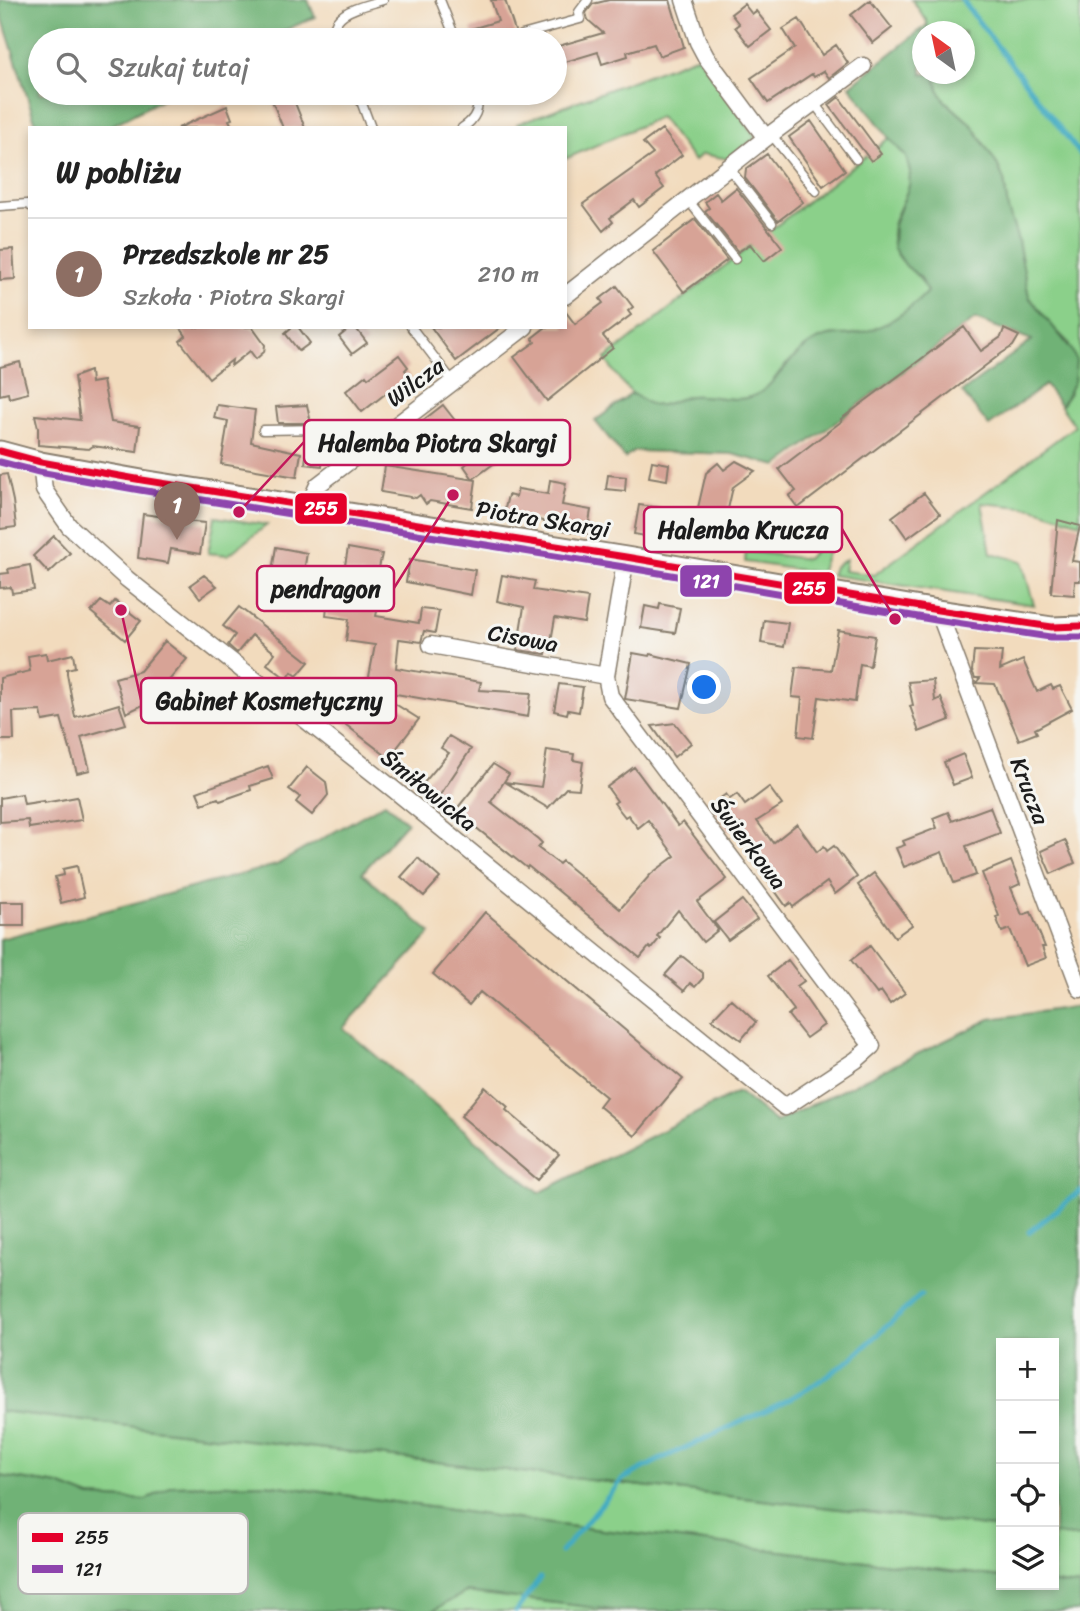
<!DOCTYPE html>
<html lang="pl">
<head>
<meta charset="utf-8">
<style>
  :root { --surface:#fff; --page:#f2f2f2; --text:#222; --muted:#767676; --line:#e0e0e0; --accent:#2563eb }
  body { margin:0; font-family:Sriracha,sans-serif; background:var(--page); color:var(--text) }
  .controls { position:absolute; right:21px; bottom:21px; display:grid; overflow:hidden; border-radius:0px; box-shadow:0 4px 10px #0003 }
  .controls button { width:63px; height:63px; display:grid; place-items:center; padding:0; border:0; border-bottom:2px solid var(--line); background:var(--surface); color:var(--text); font:35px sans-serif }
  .compass { position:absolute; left:912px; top:21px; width:63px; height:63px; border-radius:50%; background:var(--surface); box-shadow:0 4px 10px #0003; rotate:327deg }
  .you { position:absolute; left:705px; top:688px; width:24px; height:24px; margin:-18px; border:5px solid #fff; border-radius:50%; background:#1a73e8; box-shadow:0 0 0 10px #1a73e833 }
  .badge { display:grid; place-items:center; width:46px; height:46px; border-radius:50%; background:var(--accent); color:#fff; font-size:23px; font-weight:700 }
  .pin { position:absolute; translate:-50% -58px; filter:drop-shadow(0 2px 4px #0008) }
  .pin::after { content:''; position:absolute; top:37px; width:24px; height:21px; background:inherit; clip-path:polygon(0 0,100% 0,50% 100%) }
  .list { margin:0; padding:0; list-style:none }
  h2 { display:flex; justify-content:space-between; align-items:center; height:91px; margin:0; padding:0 28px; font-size:30px }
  h2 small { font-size:23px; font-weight:400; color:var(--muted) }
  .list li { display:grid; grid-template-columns:46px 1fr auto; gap:21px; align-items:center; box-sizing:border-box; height:112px; padding:0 28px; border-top:2px solid var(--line) }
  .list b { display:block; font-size:26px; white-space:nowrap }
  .list p { margin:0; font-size:23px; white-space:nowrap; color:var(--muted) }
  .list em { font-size:23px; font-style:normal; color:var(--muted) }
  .icon { flex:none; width:38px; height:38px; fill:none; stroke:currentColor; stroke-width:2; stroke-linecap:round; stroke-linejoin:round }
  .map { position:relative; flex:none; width:1080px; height:1611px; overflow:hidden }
  .search { position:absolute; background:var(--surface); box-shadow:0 4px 10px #0003; left:28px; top:28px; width:539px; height:77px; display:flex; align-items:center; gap:18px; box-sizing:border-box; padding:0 24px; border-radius:38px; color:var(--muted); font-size:26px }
  .panel { position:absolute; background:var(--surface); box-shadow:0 4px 10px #0003; left:28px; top:126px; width:539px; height:203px; border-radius:0px }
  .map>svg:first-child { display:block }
  .green { fill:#8bd08a; stroke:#547653; stroke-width:2 }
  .forest { fill:#70b276; stroke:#466749; stroke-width:2 }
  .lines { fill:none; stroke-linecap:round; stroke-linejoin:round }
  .stream { stroke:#43abc2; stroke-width:5 }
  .building { fill:#d7a396 }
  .service-casing { stroke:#877c6c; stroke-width:11 }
  .minor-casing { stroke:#877c6c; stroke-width:19 }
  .tertiary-casing { stroke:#877c6c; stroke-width:23 }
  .service { stroke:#fff; stroke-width:8 }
  .minor { stroke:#fff; stroke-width:16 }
  .tertiary { stroke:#fff; stroke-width:19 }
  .bus-1-casing { stroke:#f6f6f2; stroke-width:12 }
  .bus-2-casing { stroke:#f6f6f2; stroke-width:12 }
  .bus-1 { stroke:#e4002b; stroke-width:7 }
  .bus-2 { stroke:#8e44ad; stroke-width:7 }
  .labels { text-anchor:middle; stroke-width:6; stroke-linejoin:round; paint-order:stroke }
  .street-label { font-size:23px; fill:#1c1c1c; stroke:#f6f6f2 }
  .key { fill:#f6f6f2; stroke:#b5b5b2; stroke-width:2 }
  .key-label { font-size:19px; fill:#1c1c1c }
  .leader { fill:none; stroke:#c2185b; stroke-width:2.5 }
  .callout-dot { fill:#c2185b; stroke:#f6f6f2; stroke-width:2.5 }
  .callout { fill:#f6f6f2; stroke:#c2185b; stroke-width:2.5 }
  .callout-label { font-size:24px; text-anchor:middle; font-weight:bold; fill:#1c1c1c }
  .line-badge { stroke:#f6f6f2; stroke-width:2.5 }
  .badge-label { font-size:19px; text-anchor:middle; font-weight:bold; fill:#fff }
</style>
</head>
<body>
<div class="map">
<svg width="1080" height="1611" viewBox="0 0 1080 1611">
  <rect width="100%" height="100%" fill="#f6f6f2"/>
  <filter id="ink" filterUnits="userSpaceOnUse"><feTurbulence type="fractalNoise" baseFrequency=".0143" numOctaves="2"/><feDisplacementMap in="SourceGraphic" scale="14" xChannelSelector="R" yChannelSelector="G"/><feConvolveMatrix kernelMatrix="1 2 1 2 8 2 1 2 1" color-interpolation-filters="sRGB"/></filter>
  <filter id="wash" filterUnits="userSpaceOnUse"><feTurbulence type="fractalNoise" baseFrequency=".00686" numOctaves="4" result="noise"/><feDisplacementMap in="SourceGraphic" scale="28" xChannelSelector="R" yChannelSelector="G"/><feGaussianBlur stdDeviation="1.57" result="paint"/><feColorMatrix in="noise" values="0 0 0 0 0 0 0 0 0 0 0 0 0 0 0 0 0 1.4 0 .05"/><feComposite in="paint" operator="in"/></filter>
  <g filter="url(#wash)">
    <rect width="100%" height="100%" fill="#f2dbbd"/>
    <path class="green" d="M912,0h168v523l-47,-15 -51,-5 9,50 31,8 12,44 -203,-30 3,-8 12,-8 -2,12 30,4 201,-149 -14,-20 9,-13 -1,-50 -21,-21 -19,-25 -11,-56 -10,-32 -4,-29 -6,-14 -26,-41 -27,-24 -7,-12 -3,-15h29v-42l-35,-1 -3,-11z
      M698,56l57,80 -1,3 -26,20 -26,-5 -8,7 -34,-44 -95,42v-31h-45l-3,-4z
      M889,138c5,6 11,9 15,16 21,32 -15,55 -12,84 2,26 28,32 35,54 -19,20 -45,38 -73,42 -10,2 -21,-1 -31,4 -12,7 -25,16 -35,25 -10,8 -15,21 -25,28 -29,17 -43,2 -73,5 -14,1 -26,14 -41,8 -21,-9 -31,-27 -44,-45z
      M215,517l52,8 -39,30 -20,-2z
      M822,543l7,5 -9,25 -75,-11 1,-11 61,8z
      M0,1411l1001,117v49l-450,-53 -285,-40 -94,2 -26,14 -56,-3 -31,-12 -59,-9z
      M1054,1534l26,3v49l-26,-3z
      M466,1592l155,19h-189z"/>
    <path class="forest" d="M0,0h308l7,17 -52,23h-223v53h134l-67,35h-70l-37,-118z
      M927,25l2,6 -7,1v42h13l3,15 7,12 27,24 26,41 6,14 4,29 10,32 11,56 43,53 4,11 -2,21 -13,24 -16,-21 -56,41 -27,-34 70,-52 -57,-21 -198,147 -45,-12 -98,-3 -9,7 -30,-37 36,-27c9,2 14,10 23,11 14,2 24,-8 36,-9 27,-3 55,13 77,-9 19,-18 29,-39 55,-49 11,-4 21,-2 32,-4 28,-4 54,-22 73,-42l-6,-14 -15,-12 -13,-19 1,-22 15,-39 1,-14 -4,-15 -17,-19 -39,-52z
      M385,803l22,19 -45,51 69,60 -88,95 196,165 199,-101 38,30 214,-103 90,-13v531l-26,-3v-191h-53v185l-1001,-117v-472l276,-74z
      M0,1476l59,9 31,12 56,3 26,-14 94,-2 285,40 450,53v8l53,-2 26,3v25h-459l-155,-19 -34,19h-432z"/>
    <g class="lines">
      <path class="stream" d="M962,0l118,154
        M1029,1232l51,-41
        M561,1552l62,-73 38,-20 127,-59 24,-14 38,-26 71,-65
        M516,1611l24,-33"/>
    </g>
    <g id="blocks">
      <path class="building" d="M491,0h14l13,40h-44l-3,-11 27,-8z
        M609,0h61l14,47 -25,9 -5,-12 -27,8 1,4 -26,8 -4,-12 -43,13v-18l48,-14 -15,-13 -2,-7 7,-9z
        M870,0l22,28 -19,15 -22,-28z
        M744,4l8,10 4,-3 15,19 -21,16 -15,-19 4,-3 -8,-10z
        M799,19l23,36 14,-10 12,18 -19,15 -5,-7 -10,6 -2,-3 -44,29 -17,-25 44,-30 -12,-19z
        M269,93h22l14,35h-22z
        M839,97l42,57 -10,7 -42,-56z
        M227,106l5,13 -3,1 4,8h-55z
        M811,121l34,49 -22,16 -34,-49z
        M662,129l20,26 -27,21 9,12 -25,19 -5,-7 -24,18 3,4 -10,9 -20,-27 70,-50 -10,-11z
        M767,154l36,48 -25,19 -33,-43 1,-9z
        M736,188l46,59 -18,14 -14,-17 -12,8 -33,-41 4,-3 -4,-6 11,-9 5,7z
        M695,219l32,41 -43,32 -31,-41z
        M13,249l2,30 -15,1v-30z
        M617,286l16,21 -5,4 3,4 -28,21 10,12 -66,53 -33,-44 21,-15 -3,-4 14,-11h19v-16l10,13 28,-21 -3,-4z
        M180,327h72l13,18 -1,7 -8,7 -6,-8 -19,15 1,-6 -23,18 -29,-37 6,-5z
        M292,327h6l12,16 -11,8 -14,-18z
        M351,327h4l12,16 -15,11 -13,-17z
        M431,327h70l-45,34z
        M964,327l17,24 20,-14 3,-8 15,7 -6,10 -11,7 -204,155 -9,-12 7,-5 -17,-22 63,-48 -1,-2z
        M399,355l9,12 -3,3 8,10 -14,10 -10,1 -27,21 -16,-21 20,-16 2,3z
        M20,362l8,31 -19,5 -1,-5 -8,2v-28z
        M90,371l1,12 12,-2 8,41 29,4 -3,26 -44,-6 -4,3 -51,-4v-17l-3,-13 45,5 -6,-43z
        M217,405l38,5 -4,32 50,11 -4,24 -76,-13 7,-43 -14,-3z
        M307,405l4,18h-33l-2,-16z
        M443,405l21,27 -17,12 -11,-15 -11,7 -8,-11z
        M498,424l11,15 -3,2 6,9 -39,29 -9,-13 16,-14 -7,-9z
        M308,436l18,3 -4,27 -17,-2z
        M652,461l17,3 -2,16 -18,-3z
        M736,461l19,10 -22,16 -10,44 -29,-6 12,-52 12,-10 6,7z
        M385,466l91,14 -4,28 -42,-7 -4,3 -6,-9 -4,3 -35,-6z
        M7,474l6,27 3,26 -16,2v-54z
        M608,475l18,2 -1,14 -19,-2z
        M550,480l16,3 -4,22 29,5 -4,24 -25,-4 1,-5 -59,-12 4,-18 8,2 2,-8 30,5z
        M924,493l16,21 -33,24 -15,-21z
        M639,505l22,3 -5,30 -22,-4z
        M143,514l30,4v2l32,3 -5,31 -29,-5 -3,14 -30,-5z
        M1058,520l22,6 -8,35 8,1v19h-5l-1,14 -23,-2z
        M54,536l16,17 -21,20 -16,-17z
        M276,547l31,6 -4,24 -9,4 -23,-4z
        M348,548l34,6 -5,23 -33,-6z
        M410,559l65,11 -4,25 -65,-13z
        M30,565l4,25 -22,3 -1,-6 -11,1v-14l9,-1 -1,-4z
        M204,575l13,11 -17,12 -10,-13z
        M502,575l33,6 -2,9 55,8 -4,25 -29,-5 -5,29h-3l-1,7 -29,-4 7,-43 -27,-6z
        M328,595l51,7 -3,14 43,7 2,-14 18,2 -4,22 -11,-2 -3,11 -22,-3 -3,29 85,14 -2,8 52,3 -3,24 -155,-27 46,29 -30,39 -48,-37 26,-34 8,-42 -29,-4 3,-22 -23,-3z
        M101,601l9,6 5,-6 26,20 -16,19 -34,-28z
        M660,604l20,4 -5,25 -34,-5 4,-22 14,3z
        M239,607l70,55 -12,14 -5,-4 -5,7 -20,-15 8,-11 -23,-18 -15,18 -9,-8 7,-10 -12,-9z
        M764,620l24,3 -4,24 -23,-4z
        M838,630l37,6 -5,30 -10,-2 -5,38 -36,-5 -6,41 -15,-2 4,-38 -10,-1 4,-30 35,3z
        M165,641l22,18 -26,31 10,19 -17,9 -7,-15 -21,10 -11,-35 25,-7z
        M974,651l28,1 -2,18 23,-10 14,32 14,-7 2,4 7,-3 12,23 -37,20 2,4 -18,7 -24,-56 -19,-1 4,-5h-5l-3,-7z
        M46,653l1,7 26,-6 2,13 -8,2v5l8,43 44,-13 7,20 -45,13 9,33 -13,3 -16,-55 -18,3 -2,-10 -28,1 1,28h-14v-62l30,-7 -2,-15z
        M633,653l16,3 1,-2 41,10 -10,44 -56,-9z
        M933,680l2,21 6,-3 9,22 -31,12 -9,-26 3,-1 -5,-23z
        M559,684l24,3 -4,25 -11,-2 -1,4 -13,-3z
        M675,723l16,20 -17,14 -22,-31z
        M449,736l22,13 -33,49 -16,-13 27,-32 -8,-5z
        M547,750l27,4 -1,6 10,2 -4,27 -13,-1 -18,20 -43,-26 36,5z
        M963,754l9,24 -19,7 -9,-23z
        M493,764l16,10 -18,28 47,37 4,4 -4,5 21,16 3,-3 58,48 31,-35 24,-18 -27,-36 -10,8 -10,-13 -3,2 -11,-14 3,-2 -10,-14 27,-20 44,59 5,-4 44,57 -30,23 21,28 -15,12 -25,-32 -21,26 3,2 -9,11 -2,-2 -9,11 -112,-92 -1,2 -72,-57z
        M268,766l5,13 -23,7 1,4 -31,11 -2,-3 -16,6 -5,-12z
        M307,767l19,15 2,13 -16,20 -16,-13 4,-5 -11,-8z
        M769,787l13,18 -25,16 16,22 24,-19 20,28 7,-6 3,5 7,-5 23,31 -22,17 -8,-12 -34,25 -3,-4 -4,3 -39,-54 7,-6 -14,-22 -11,8 -18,-27 15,-11 4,5 7,-5 8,11z
        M22,794l2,10 20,-3v2l33,-6 5,23 -53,8 -1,-8 -28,2v-24z
        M990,807l10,26 -34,13 10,29 -22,8 -12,-31 -38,15 -8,-19 9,-3 -2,-4 34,-13 -4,-10 15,-6 4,9z
        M1065,840l10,23 -24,11 -10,-23z
        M418,858l22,20 -16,18 -23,-19z
        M1011,861l9,23 -9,4 11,27 9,-3 14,35h-3l4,11 -21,8 -15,-37 -8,3 -6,-15 3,-1 -17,-43z
        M77,866l7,31 -23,6 -6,-26 9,-2 -1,-6z
        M874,873l38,52 -17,12 -37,-52z
        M742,900l15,19 -29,21 -14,-18z
        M0,902h24v24h-24z
        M485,912l198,167 -48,57 -36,-30 7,-9 -126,-105 -11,13 -36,-31z
        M870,946l35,47 -15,11 -9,-13 -4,3 -26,-34z
        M682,956l21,17v5l-8,9 -5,-4 -6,8 -19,-16z
        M788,960l16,21 -7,5 27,39 -18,13 -18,-23 6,-5 -26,-34z
        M731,999l25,23 -15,18 -29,-21z
        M485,1087l23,20 -2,3 53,45 -22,25 -76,-64z"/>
    </g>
  </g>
  <g filter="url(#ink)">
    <use href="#blocks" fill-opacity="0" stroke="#877c6c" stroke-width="2"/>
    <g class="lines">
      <g class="service-casing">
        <path id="service" d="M440,0l16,40
          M522,35l58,-16 -1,-7 9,-12
          M336,40c-11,-28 28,-34 47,-40
          M358,93l13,35
          M814,103l42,56
          M462,128c13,-8 19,-20 14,-35
          M771,134l45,57
          M729,168l43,55
          M688,200l47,59
          M0,206l27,-2 3,2
          M411,327l42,55
          M263,430l60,-1 7,5 18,28"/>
      </g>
      <g class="minor-casing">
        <path id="minor" d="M684,0l14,42 8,15 60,81
          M565,296l206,-162 92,-68
          M41,462l3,28 25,36 58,53 265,209 393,319 71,-47 16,-14 -262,-350 -4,-20 20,-119
          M311,507l2,-11 5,-11 207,-158
          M938,610l142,379
          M431,645l175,31"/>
      </g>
      <g class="tertiary-casing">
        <path id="tertiary" d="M0,451l41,11 101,18 484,77 312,53 114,17 28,-1"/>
      </g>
      <use href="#service" class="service"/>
      <use href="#minor" class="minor"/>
      <use href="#tertiary" class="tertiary"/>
      <g class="bus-1-casing">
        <path id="bus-1" d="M0,451l41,11 101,18 484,77 312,53 114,17 28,-1"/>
      </g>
      <g class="bus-2-casing">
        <path id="bus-2" d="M0,462l39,10 101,18 484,77 312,53 114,17h30"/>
      </g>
      <use href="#bus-1" class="bus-1"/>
      <use href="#bus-2" class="bus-2"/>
    </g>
  </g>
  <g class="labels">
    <g class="street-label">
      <text transform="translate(415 382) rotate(-37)" y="8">Wilcza</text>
      <text transform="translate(543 519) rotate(9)" y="8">Piotra Skargi</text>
      <text transform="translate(523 638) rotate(10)" y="8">Cisowa</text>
      <text transform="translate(429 790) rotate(39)" y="8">Śmiłowicka</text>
      <text transform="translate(1030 791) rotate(69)" y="8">Krucza</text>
      <text transform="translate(749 843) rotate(53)" y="8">Świerkowa</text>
    </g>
  </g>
  <rect x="18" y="1513" width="230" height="81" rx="10" class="key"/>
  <rect x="32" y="1533" width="31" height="9" fill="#e4002b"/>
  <rect x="32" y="1565" width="31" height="8" fill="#8e44ad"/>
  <g class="key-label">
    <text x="75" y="1544">255</text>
    <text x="75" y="1576">121</text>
  </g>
  <path class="leader" d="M239 512L304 442M895 619L842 529M453 495L394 588M121 610L141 700"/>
  <g class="callout-dot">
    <circle cx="239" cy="512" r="7"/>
    <circle cx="895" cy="619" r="7"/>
    <circle cx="453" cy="495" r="7"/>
    <circle cx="121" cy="610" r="7"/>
  </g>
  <g class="callout">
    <rect x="304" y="420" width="266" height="45" rx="7"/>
    <rect x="644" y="507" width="198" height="45" rx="7"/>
    <rect x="257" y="566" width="137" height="45" rx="7"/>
    <rect x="141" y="678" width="255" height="45" rx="7"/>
  </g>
  <g class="callout-label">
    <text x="437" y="451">Halemba Piotra Skargi</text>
    <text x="743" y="538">Halemba Krucza</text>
    <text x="326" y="597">pendragon</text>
    <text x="269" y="709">Gabinet Kosmetyczny</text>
  </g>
  <g class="line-badge">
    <rect x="294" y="492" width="54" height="33" rx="7" fill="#e4002b"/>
    <rect x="679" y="564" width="54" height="34" rx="7" fill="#8e44ad"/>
    <rect x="783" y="571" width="53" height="34" rx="7" fill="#e4002b"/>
  </g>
  <g class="badge-label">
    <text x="321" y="515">255</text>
    <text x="706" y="588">121</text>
    <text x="809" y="595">255</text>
  </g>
</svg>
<div class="controls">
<button>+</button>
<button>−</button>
<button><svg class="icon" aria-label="locate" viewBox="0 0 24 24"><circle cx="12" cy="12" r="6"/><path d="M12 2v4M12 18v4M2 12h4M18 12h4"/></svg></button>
<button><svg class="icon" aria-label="layers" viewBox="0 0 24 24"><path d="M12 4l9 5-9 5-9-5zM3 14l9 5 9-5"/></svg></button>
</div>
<svg class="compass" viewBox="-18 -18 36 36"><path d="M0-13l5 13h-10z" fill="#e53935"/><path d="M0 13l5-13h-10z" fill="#767676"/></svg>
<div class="you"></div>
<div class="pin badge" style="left:177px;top:540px;background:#8d6e63">1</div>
<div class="search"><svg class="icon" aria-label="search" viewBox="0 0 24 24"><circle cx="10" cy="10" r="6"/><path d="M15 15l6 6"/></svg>Szukaj tutaj</div>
<section class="panel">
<h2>W pobliżu<small></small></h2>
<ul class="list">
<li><span class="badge" style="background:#8d6e63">1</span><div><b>Przedszkole nr 25</b><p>Szkoła · Piotra Skargi</p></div><em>210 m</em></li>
</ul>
</section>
</div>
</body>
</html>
